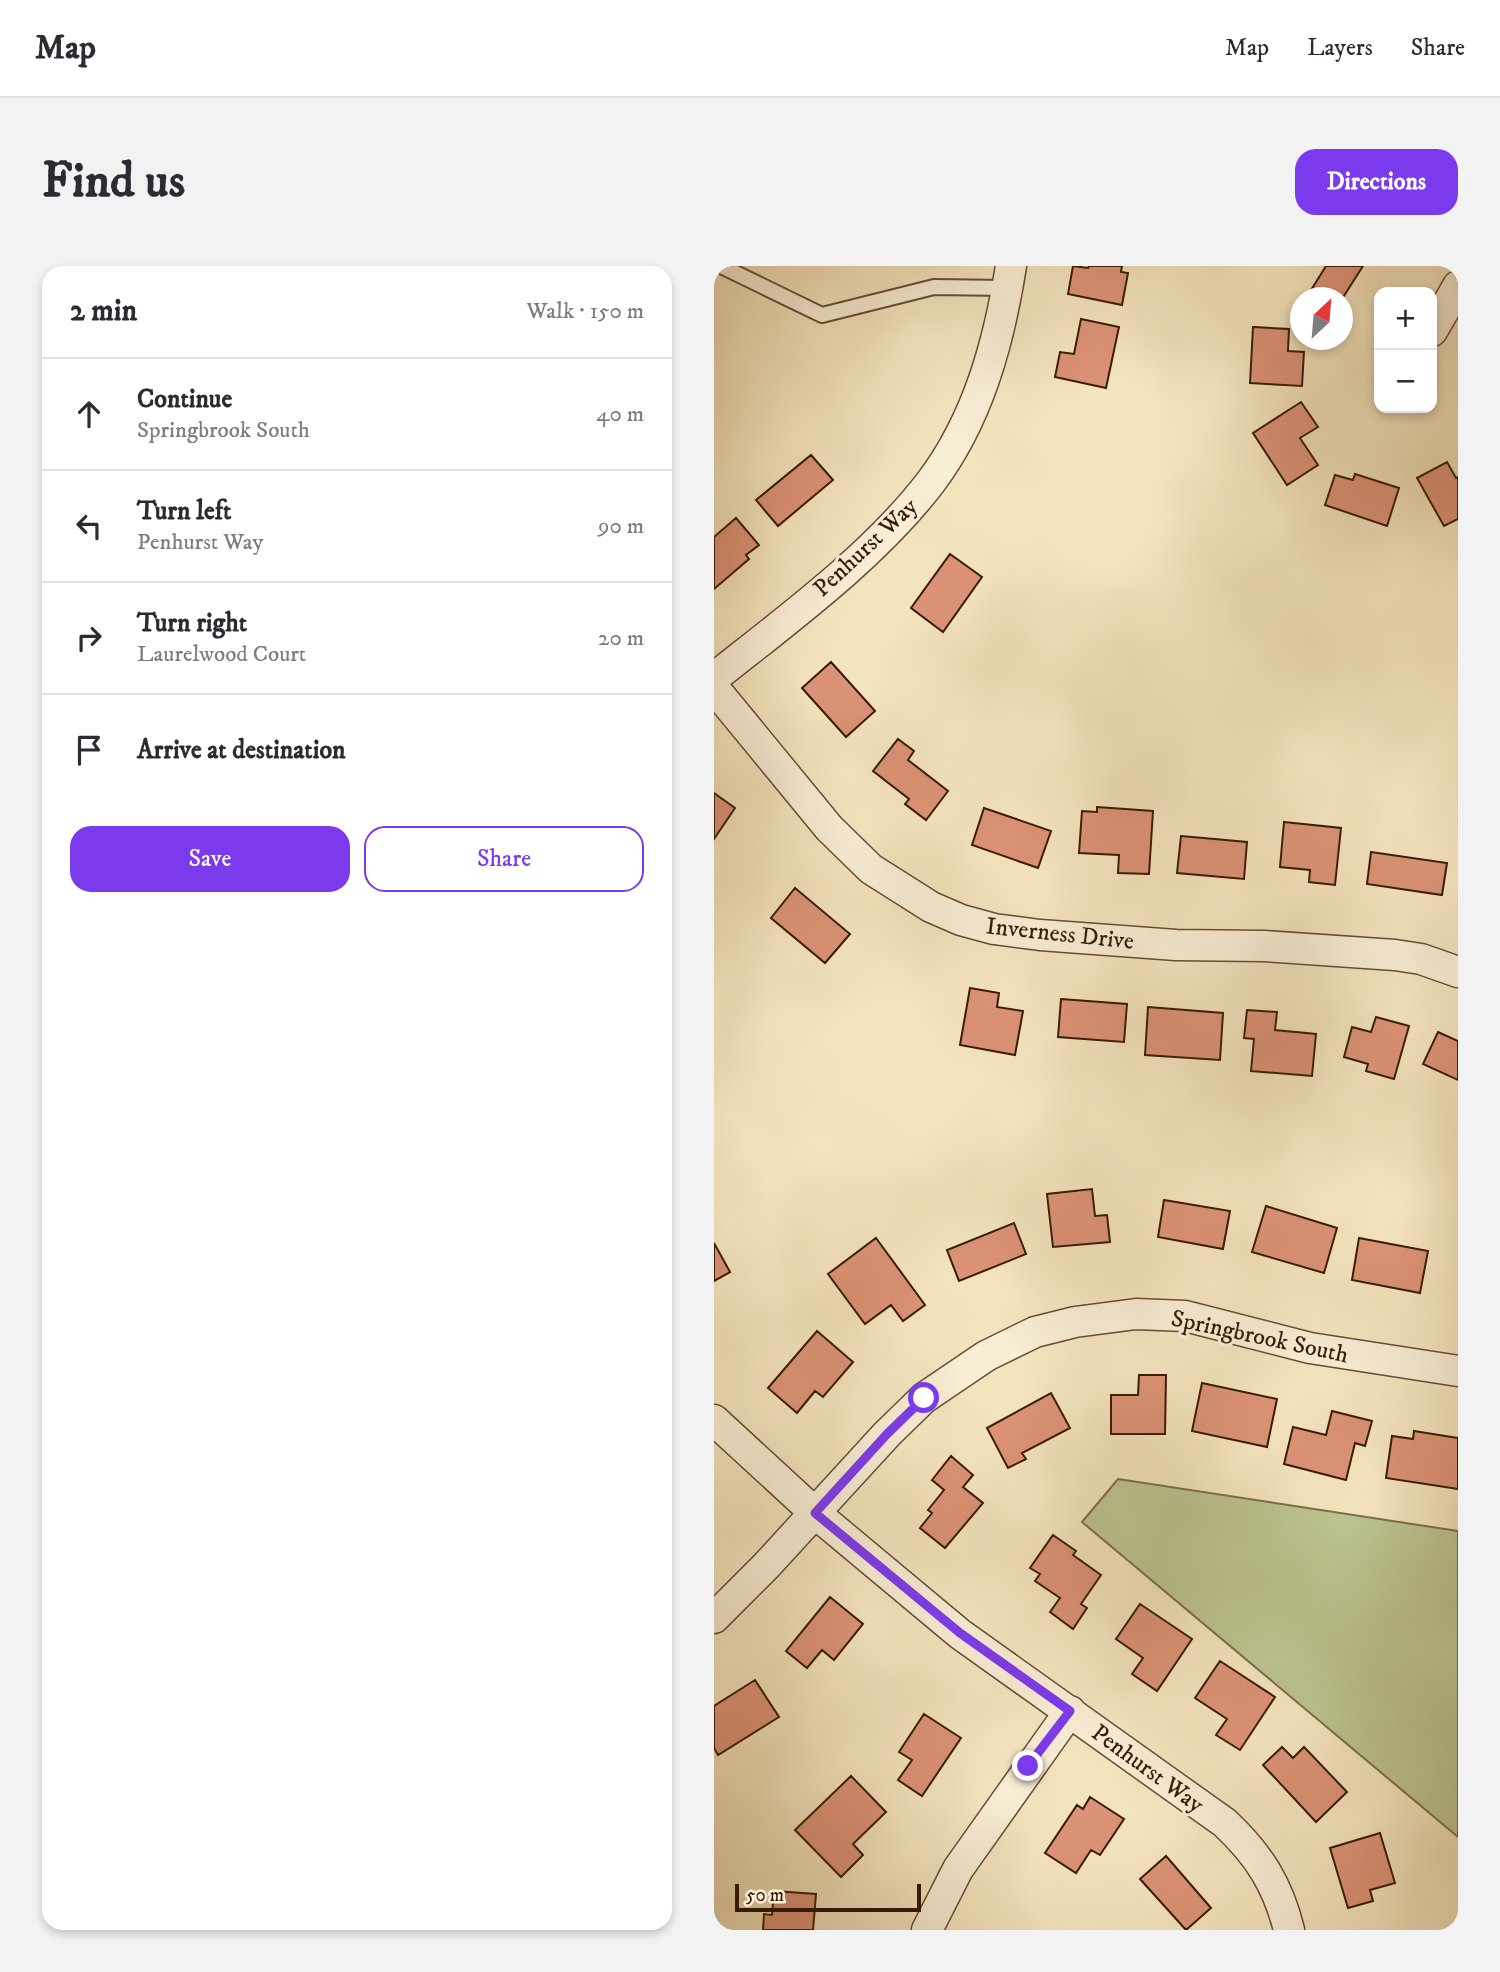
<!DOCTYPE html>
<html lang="en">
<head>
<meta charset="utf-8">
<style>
  :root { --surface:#fff; --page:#f2f2f3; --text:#2b2b33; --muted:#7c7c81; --line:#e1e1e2; --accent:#7c3aed }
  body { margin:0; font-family:"IM FELL DW Pica",serif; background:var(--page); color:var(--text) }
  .controls { position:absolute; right:21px; top:21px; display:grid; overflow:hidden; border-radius:14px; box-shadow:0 4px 10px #0003 }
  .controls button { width:63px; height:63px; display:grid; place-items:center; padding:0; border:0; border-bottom:2px solid var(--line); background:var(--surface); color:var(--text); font:35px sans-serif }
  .compass { position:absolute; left:576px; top:21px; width:63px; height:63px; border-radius:50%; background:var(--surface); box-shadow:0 4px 10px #0003; rotate:26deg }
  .scale { position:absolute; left:21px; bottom:18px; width:186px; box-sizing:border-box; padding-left:7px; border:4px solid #371b05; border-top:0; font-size:19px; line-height:24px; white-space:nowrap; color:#371b05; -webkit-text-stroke:5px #f8edd5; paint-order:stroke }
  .stop { position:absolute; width:21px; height:21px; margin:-16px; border:5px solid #7c3aed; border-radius:50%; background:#fff }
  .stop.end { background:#7c3aed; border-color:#fff; box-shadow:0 2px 7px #0008 }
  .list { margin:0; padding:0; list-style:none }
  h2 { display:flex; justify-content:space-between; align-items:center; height:91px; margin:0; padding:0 28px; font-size:30px }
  h2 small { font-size:23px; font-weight:400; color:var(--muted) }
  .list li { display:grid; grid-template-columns:46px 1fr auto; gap:21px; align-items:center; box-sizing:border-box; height:112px; padding:0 28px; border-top:2px solid var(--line) }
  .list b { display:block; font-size:26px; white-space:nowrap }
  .list p { margin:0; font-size:23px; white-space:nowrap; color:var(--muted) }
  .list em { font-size:23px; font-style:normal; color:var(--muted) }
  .actions { display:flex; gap:14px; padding:21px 28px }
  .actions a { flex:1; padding:16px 0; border:2px solid var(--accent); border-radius:21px; text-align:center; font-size:24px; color:var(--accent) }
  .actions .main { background:var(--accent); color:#fff }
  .icon { flex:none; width:38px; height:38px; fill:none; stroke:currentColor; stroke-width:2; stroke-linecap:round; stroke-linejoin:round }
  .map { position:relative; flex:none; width:744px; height:1664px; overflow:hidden; border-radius:21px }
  header { display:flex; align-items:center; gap:42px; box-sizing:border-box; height:98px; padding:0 35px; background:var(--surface); border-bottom:2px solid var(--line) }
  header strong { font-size:33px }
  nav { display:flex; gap:38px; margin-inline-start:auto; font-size:24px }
  .intro { display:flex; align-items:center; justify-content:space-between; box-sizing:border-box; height:168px; padding:0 42px }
  h1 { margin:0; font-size:49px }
  .button { padding:18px 32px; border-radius:21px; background:var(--accent); color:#fff; font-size:24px; font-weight:700 }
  main { display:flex; gap:42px; padding:0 42px }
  aside { flex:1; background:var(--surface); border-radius:21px; box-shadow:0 4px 10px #0003 }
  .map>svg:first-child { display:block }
  .green { fill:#bcc491; stroke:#7a704b; stroke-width:2 }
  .building { fill:#dc9276; stroke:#371b05; stroke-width:2 }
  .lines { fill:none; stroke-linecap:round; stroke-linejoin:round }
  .service-casing { stroke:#664d33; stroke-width:18 }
  .minor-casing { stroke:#664d33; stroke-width:33 }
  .service { stroke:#f8edd5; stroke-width:14 }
  .minor { stroke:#f8edd5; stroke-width:30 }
  .route { stroke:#7c3aed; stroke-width:9 }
  .labels { text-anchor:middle; stroke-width:6; stroke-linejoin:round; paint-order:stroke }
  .street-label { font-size:24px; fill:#371b05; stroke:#f8edd5 }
</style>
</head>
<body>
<header>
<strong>Map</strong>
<nav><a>Map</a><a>Layers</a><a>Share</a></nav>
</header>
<div class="intro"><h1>Find us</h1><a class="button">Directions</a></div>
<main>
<aside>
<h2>2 min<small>Walk · 150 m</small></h2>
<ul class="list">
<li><svg class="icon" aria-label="ahead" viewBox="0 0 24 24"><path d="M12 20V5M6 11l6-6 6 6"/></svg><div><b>Continue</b><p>Springbrook South</p></div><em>40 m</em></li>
<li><svg class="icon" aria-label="left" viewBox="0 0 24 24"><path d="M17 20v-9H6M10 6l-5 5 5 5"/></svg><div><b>Turn left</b><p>Penhurst Way</p></div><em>90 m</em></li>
<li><svg class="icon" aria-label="right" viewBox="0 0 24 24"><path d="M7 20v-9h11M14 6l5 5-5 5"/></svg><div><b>Turn right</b><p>Laurelwood Court</p></div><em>20 m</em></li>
<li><svg class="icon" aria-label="arrive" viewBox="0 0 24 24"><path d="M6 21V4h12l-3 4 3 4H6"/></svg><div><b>Arrive at destination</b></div></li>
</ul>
<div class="actions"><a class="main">Save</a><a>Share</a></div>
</aside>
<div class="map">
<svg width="744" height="1664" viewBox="0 0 744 1664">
  <rect width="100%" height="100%" fill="#f4e4be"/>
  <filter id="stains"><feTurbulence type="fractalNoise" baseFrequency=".00286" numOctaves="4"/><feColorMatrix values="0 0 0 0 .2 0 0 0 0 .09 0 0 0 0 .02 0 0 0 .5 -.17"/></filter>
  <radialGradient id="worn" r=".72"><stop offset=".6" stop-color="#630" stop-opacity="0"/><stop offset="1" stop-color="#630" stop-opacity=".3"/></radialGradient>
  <path class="green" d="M404,1213l340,52v306l-376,-315z"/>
  <path class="building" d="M359,0l15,2 1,-2h33l-1,6 7,1 -6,32 -54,-11z
    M612,0h37l-21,33 -36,-1z
    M367,53l38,8 -13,61 -51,-11 5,-25 14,2z
    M539,61l36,2 -1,22 16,1 -2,34 -52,-3z
    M587,136l17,25 -18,11 18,27 -31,20 -34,-52z
    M97,189l22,25 -55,46 -22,-26z
    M733,196l9,16 2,-1v42l-14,7 -27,-48z
    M641,208l44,14 -12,38 -62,-21 10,-30 18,5z
    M22,252l23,27 -13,10 3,4 -35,30v-52z
    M236,288l32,23 -39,55 -32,-24z
    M117,396l44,49 -29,26 -44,-49z
    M184,473l16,12 -6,9 40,31 -22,29 -21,-16 4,-5 -36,-28z
    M0,527l21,15 -21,31z
    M383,541l56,4 -4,63 -31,-1 1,-18 -40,-2 3,-42 15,1z
    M270,542l67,23 -13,37 -66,-23z
    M570,556l57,6 -6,57 -26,-3 1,-12 -30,-3z
    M467,570l66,6 -3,37 -67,-6z
    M657,586l76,11 -5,32 -75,-11z
    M81,622l55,46 -25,29 -54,-45z
    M256,722l29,5 -2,14 26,4 -8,44 -55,-10z
    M347,733l66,5 -3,38 -66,-5z
    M434,741l75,6 -3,47 -75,-5z
    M533,744l30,2 -2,18 41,4 -4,42 -61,-5 3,-32 -10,-1z
    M662,751l33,9 -15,53 -28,-8 2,-7 -24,-7 8,-30 19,5z
    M724,766l20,9v39l-35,-16z
    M378,923l3,27 12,-1 3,27 -57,5 -6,-53z
    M450,934l66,11 -7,38 -65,-12z
    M552,940l71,22 -13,45 -72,-21z
    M300,957l12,31 -67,27 -12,-31z
    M162,972l49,67 -22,16 -12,-16 -26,19 -37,-50z
    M645,972l69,13 -8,42 -68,-13z
    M0,977l16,29 -16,9z
    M103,1065l36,31 -30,35 -8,-6 -18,22 -29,-25z
    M425,1109h27l-1,59h-54v-39h27z
    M488,1117l75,16 -10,48 -75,-16z
    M337,1127l19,35 -48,25 4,6 -18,9 -21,-40z
    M618,1145l40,10 -7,25 -10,-3 -9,37 -62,-16 9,-37 33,8z
    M700,1165l44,7v51l-72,-11 6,-42 21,3z
    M237,1190l22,19 -10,12 20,16 -38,45 -25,-20 12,-15 -4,-3 16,-20 -12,-10z
    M339,1269l23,16 -3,4 28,20 -20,29 6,4 -14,21 -23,-17 10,-14 -25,-17 5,-7 -10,-6z
    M116,1331l33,27 -29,36 -12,-10 -15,18 -21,-17z
    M426,1338l52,35 -35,52 -25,-17 11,-16 -27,-19z
    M506,1395l55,36 -35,53 -24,-15 11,-16 -32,-21z
    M41,1414l24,37 -61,38 -4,-7v-42z
    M210,1448l37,24 -39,58 -24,-16 14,-20 -13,-8z
    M568,1481l11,11 11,-11 43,45 -31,30 -53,-57z
    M137,1510l35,36 -33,32 10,11 -22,22 -46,-47z
    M376,1531l34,22 -24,36 -9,-5 -15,23 -31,-20 32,-48 6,4z
    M666,1567l15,50 -25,7 3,11 -25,7 -18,-60z
    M452,1590l45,52 -25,22 -46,-51z
    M60,1625l42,3 -3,36h-50l1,-16 8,1z"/>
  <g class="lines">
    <g class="service-casing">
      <path id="service" d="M7,0l101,49 112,-28 73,1"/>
    </g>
    <g class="minor-casing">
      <path id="minor" d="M718,65l26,-45
        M0,412c74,-59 159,-121 216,-195 48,-63 69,-141 81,-217
        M0,422l115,140 42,41 60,38 30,13 33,9 46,6 136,10 88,1 131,9 26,4 37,13
        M0,1154l101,93 145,121 265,189c34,32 53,62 64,107
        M0,1352l52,-52 121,-132 37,-36 62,-42 49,-24 40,-10 61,-8 49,2 125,32 148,23
        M213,1664l31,-61 112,-158"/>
    </g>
    <use href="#service" class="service"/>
    <use href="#minor" class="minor"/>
  </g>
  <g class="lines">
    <path class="route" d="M210,1132l-37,36 -72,79 145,120 110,78 -42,55"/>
  </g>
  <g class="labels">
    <g class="street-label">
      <text transform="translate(151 281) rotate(-43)" y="8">Penhurst Way</text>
      <text transform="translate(346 667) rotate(6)" y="8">Inverness Drive</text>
      <text transform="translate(546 1070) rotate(12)" y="8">Springbrook South</text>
      <text transform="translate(434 1502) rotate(36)" y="8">Penhurst Way</text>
    </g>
  </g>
  <rect width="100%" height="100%" filter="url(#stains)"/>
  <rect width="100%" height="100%" fill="url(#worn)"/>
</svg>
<div class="controls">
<button>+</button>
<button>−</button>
</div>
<svg class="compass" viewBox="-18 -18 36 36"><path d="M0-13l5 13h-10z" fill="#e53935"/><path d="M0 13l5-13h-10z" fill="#7c7c81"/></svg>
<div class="scale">50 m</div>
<div class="stop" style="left:210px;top:1132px"></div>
<div class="stop end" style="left:314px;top:1500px"></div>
</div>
</main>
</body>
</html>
